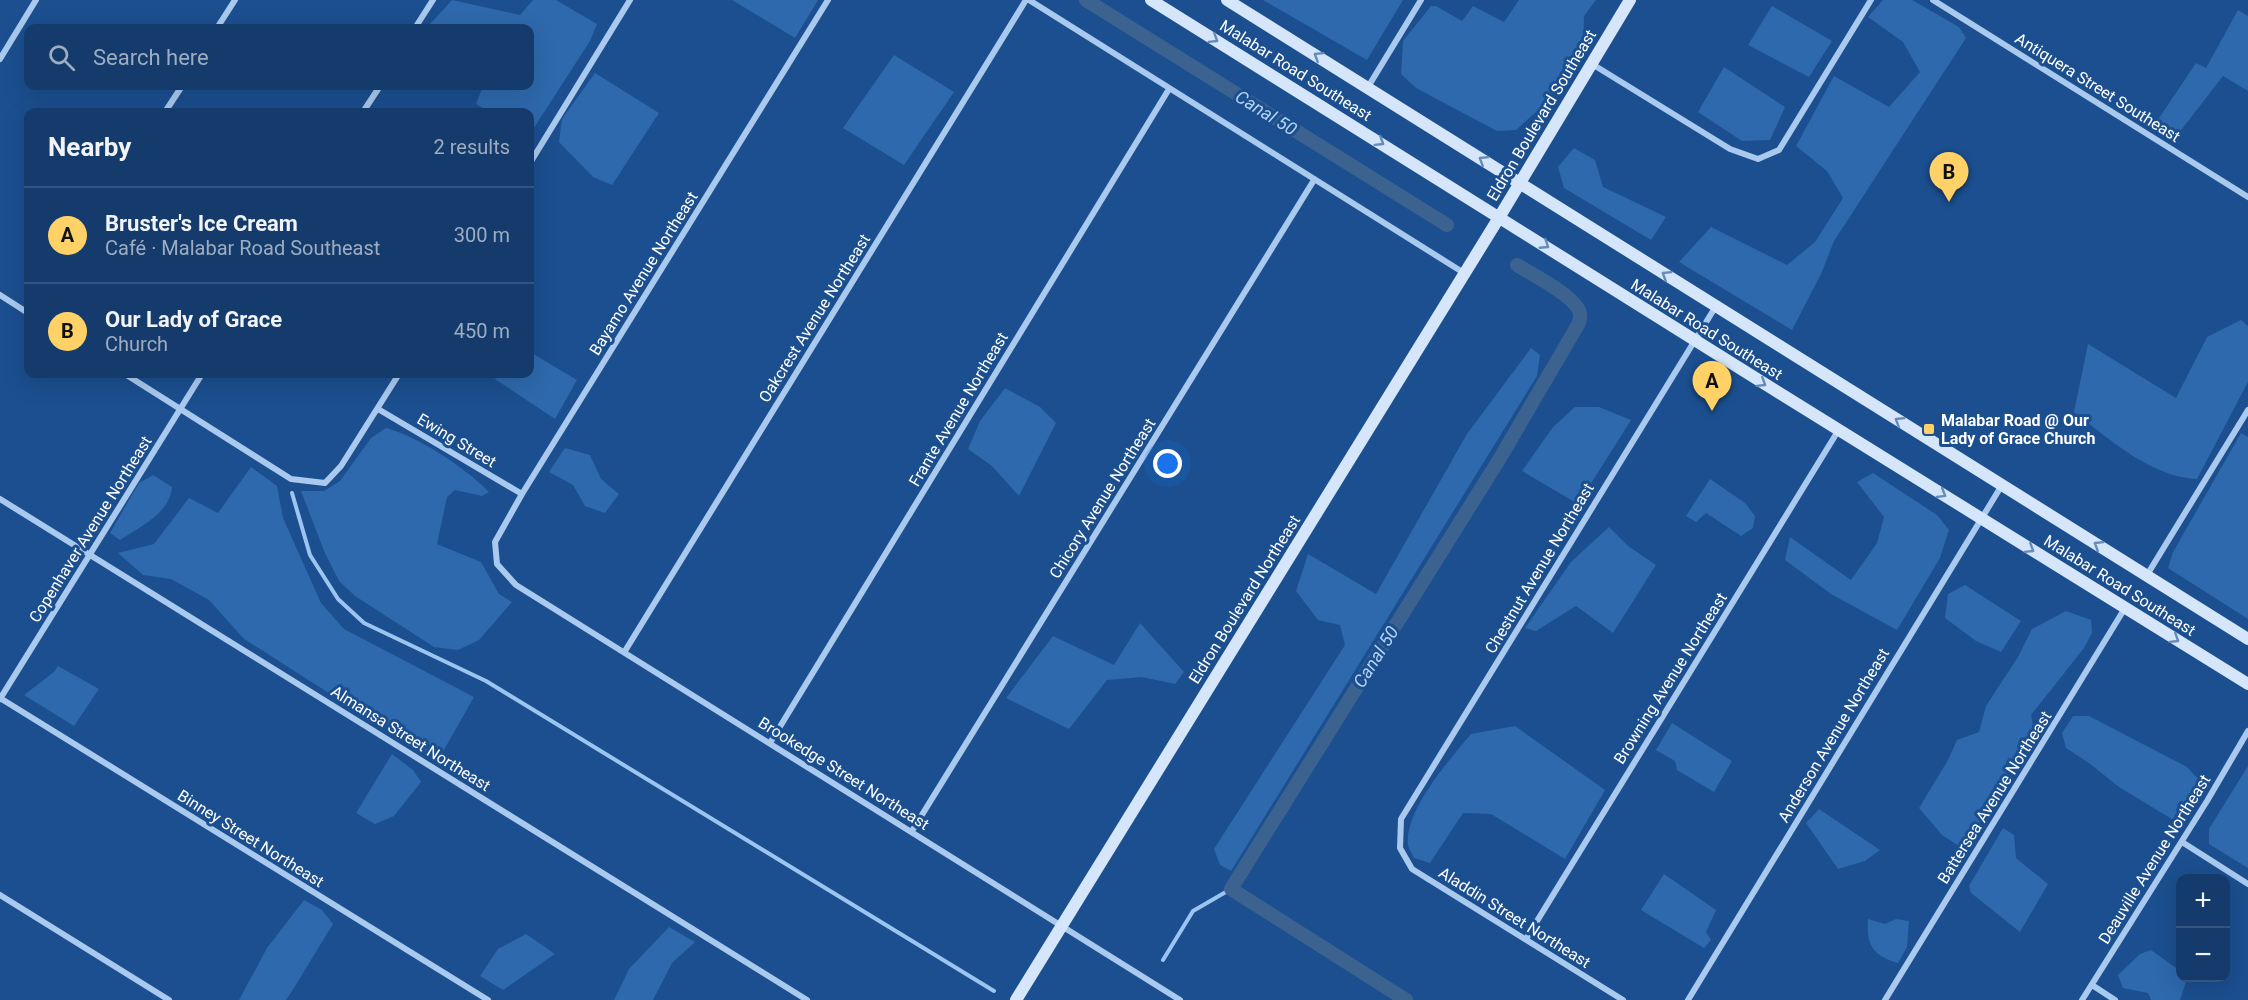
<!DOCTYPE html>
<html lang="en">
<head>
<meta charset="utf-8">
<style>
  :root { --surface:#143b6b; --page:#1d4271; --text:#f1f3f6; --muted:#9dadc1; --line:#33557e; --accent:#ffd166 }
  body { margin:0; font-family:Roboto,sans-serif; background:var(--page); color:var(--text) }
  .controls { position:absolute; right:18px; bottom:18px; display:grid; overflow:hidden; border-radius:12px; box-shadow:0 6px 24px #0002 }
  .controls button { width:54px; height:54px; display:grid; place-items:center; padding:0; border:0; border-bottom:2px solid var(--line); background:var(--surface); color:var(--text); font:30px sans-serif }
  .you { position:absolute; left:1168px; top:464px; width:21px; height:21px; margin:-15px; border:4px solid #fff; border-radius:50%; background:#1a73e8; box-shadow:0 0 0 9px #1a73e833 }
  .badge { display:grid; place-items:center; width:39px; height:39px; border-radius:50%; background:var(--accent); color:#111; font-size:20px; font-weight:700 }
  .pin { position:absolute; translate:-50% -50px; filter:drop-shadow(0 2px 3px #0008) }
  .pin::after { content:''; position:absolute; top:32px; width:21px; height:18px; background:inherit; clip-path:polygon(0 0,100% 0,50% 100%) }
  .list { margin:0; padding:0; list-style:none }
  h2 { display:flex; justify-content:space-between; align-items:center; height:78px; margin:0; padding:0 24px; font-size:26px }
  h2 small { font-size:20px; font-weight:400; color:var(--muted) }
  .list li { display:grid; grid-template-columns:39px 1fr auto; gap:18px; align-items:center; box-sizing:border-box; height:96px; padding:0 24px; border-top:2px solid var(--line) }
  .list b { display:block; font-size:22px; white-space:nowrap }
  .list p { margin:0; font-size:20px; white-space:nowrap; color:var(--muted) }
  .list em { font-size:20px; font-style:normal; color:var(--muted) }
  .icon { flex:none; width:33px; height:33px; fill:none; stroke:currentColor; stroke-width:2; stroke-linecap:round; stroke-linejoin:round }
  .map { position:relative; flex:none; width:2248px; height:1000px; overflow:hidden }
  .search { position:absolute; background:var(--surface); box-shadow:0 6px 24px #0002; left:24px; top:24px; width:510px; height:66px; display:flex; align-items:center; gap:15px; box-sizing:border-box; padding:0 21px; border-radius:12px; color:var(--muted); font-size:22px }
  .panel { position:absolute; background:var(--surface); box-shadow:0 6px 24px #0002; left:24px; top:108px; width:510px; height:270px; border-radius:12px }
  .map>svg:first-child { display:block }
  .green { fill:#2e69ad }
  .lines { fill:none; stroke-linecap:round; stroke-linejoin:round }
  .stream { stroke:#9cc4f0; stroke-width:4 }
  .canal { stroke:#3c6290; stroke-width:14 }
  .street { stroke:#a9c9ee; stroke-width:6 }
  .secondary { stroke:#d6e6fa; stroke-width:12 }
  .oneway { stroke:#668bba }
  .poi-dot { fill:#ffd166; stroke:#1b4f8f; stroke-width:2 }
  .labels { text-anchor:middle; stroke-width:6; stroke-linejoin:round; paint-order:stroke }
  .street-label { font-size:16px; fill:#fff; stroke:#1b4f8f }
  .poi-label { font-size:16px; font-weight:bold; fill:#fff; stroke:#1b4f8f; text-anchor:start }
  .water-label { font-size:18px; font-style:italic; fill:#b5d3f5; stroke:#1b4f8f }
</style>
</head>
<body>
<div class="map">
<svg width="2248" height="1000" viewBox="0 0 2248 1000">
  <rect width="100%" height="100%" fill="#1b4f8f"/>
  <path class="green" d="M452,0l68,15 13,-15h23l41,24 -7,17 -60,93v-22h-41l-13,-8 7,-18h47v-58h-93l-7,-4z
    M732,0h86l-23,38z
    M1263,0h140l-36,60z
    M1519,0h77l-12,16 -1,36 -34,48 -33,30 -19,1 -81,-43 -15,-14 2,-33 28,-35h5l26,15 11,-15 31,16z
    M1883,0h29l47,27 7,11 -132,203 -13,33 -29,56 -113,-68 32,-35 76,38 28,-23 28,-44 -16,-27 -31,-25 38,-70 55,31 31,-35 -17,-30 -35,-25z
    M1772,6l60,35 -23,36 -61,-32z
    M2238,10l10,6v75l-25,-15 -48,62 -20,-14 41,-61 10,5z
    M894,55l60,37 -50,73 -61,-37z
    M1724,67l61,40 -15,33 -28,1 -44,-29z
    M595,73l64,40 -47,72 -19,-8 -34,-35 3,-23z
    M1574,148l21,12 8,27 63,30 -15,23 -87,-52 -6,-21z
    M2241,320l7,6v56l-51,97c-46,-2 -88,-40 -123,-67l14,-68 88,54 31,-61z
    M1531,348l9,7 -3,21 -306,495 -11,-6 -6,-16 131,-204 -5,-20 -22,-5 -22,-29 12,-37 68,40 91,-160z
    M530,352l47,28 -22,39 -60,-40 3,-5h32z
    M1005,388l35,19 16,16 -37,73 -27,-30 -24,-17 12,-28z
    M1575,407h24l32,13 -53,84 -56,-33 31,-44z
    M386,428c31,8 80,40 103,64l-7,4 -27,-6 -8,7 -10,47 44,18 18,32 13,8 -33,38 -21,10 -24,-3 -79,-51 -16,-15 -15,-30 -23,-60h23l16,-10 31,-43z
    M2241,433l7,4v182l-80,-51 5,-16z
    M565,448l25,7 11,24 18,15 -14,19 -20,-7 -12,-21 -24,-13z
    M251,467l26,19 6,32 38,85 23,26 130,68 -37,65 -193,-123 -35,-39 -38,-21 -28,-4 -25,-22 36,-9 35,-46 29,15z
    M1873,473l64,42 12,15 -9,28 -43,72 -66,-36 -46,-34 5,-23 61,43 26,-37 7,-26 -27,-35z
    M153,475l19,12c-2,26 -32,40 -52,53l-10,-7 29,-50z
    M1710,479l35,24 10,13 -2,12 -12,8 -35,-23 -10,9 -10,-6z
    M1609,527l19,19 28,19 -43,68 -37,-27 -40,25 -11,-3 46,-66z
    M1965,585l56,36 -20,31 -25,-11 -31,-23 3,-24z
    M2066,611l25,9 1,13 -8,15 -53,67 4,21 -71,113 -22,-14 -23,-27 29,-48 9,-20 22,-8 7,-26 32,-49 14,-28z
    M1140,623l44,49 -9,12 -33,-7 -35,3 -38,49 -63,-31 47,-62 61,29z
    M58,666l41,23 -25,37 -50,-31 30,-23z
    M2073,716h16l98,51 14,15 -21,42 -61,-37 -30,-24 -23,-15 -4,-15z
    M1672,723l60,38 -18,31 -37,-22 -2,-9 -19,-11z
    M1515,726l90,64 -40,69 -74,-45 -28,-1 -33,50 -16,-5c-2,-4 -5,-9 -6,-13 -4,-34 42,-86 63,-111z
    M392,754l21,16 8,12 -27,34 -19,8 -19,-11z
    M2248,766v102l-39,-24v-15z
    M1819,809l61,41 -15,11 -27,8 -32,-46z
    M2003,828l11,7 2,23 32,26 -28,48 -49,-39 -2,-7z
    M1664,874l52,36 -10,22 5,8 -7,8 -63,-38z
    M304,900l18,10 11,14 -41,67 -6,9h-47l28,-52z
    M1868,919l17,5 11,-5 13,2 -2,26 -9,16c-25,-7 -32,-18 -30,-44z
    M669,927l26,15 -23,21 -19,37h-39l15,-31z
    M526,934l29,20 -52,36 -23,-14 18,-27z
    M2151,950l29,21v7h7l-7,22h-29l-3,-7 -25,-5 -5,-13 22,-21z"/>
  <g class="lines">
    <path class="stream" d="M292,493l18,62 28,44 26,24 122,58 508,310
      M1163,960l30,-49 38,-22"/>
    <path class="canal" d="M1086,0l361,225
      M1406,1000l-175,-111 269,-431 79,-135c0,-1 2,-9 1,-9 -2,-17 -49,-40 -63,-49"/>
    <path class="street" d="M828,0l-306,494 -27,48 2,22 19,21 664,415
      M1029,0l435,273
      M1933,0l315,197
      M217,28l18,-28
      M415,28l18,-28
      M0,59l36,-59
      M1592,64l138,85 28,10 21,-9 92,-150
      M1368,87l53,-87
      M165,112l17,-26
      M363,112l17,-26
      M530,163l100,-163
      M0,295l28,18
      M125,374l166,105 34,4 16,-17 58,-92
      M378,409l144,85
      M0,499l807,501
      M2147,575l101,-165
      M625,651l401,-651
      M0,698l488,302
      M0,699l202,-325
      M770,743l399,-654
      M912,831l402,-651
      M2182,842l66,42
      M0,895l169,105
      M1526,939l312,-508
      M2092,985l23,15
      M1623,1000l-211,-131 -12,-21 1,-29 315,-513
      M1688,1000l314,-515
      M1885,1000l240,-392
      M2082,1000l125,-199 41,-70"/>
    <path class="secondary" d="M1151,0c366,228 730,458 1097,684
      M1227,0l1021,639
      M1016,1000l484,-784 130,-216"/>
  </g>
  <defs><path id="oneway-chevron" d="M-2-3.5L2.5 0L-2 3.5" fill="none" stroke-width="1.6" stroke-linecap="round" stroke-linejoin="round" transform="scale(1.5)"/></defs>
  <g class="oneway">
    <use href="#oneway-chevron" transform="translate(1214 39) rotate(32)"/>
    <use href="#oneway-chevron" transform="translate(1318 56) rotate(-148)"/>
    <use href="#oneway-chevron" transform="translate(1380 142) rotate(32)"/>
    <use href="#oneway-chevron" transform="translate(1483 160) rotate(-148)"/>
    <use href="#oneway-chevron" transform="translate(1545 245) rotate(33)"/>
    <use href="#oneway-chevron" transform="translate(1666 275) rotate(-148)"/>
    <use href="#oneway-chevron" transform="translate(1762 383) rotate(32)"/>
    <use href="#oneway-chevron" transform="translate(1899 421) rotate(-148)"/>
    <use href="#oneway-chevron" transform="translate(1942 494) rotate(31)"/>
    <use href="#oneway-chevron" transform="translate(2098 545) rotate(-148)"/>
    <use href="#oneway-chevron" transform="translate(2030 549) rotate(32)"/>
    <use href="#oneway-chevron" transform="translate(2175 639) rotate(32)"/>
  </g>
  <rect class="poi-dot" x="1923" y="423" width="12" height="12" rx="3"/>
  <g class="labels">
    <g class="street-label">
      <text transform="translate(1296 70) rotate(32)" y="6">Malabar Road Southeast</text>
      <text transform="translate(2098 87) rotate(32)" y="6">Antiquera Street Southeast</text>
      <text transform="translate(1541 115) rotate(-59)" y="6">Eldron Boulevard Southeast</text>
      <text transform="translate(643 273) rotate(-58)" y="6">Bayamo Avenue Northeast</text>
      <text transform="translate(814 318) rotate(-58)" y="6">Oakcrest Avenue Northeast</text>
      <text transform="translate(1707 329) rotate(32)" y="6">Malabar Road Southeast</text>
      <text transform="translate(958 409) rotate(-59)" y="6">Frante Avenue Northeast</text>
      <text transform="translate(457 440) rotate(31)" y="6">Ewing Street</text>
      <text transform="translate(1102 498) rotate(-58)" y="6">Chicory Avenue Northeast</text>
      <text transform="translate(90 529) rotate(-58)" y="6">Copenhaver Avenue Northeast</text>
      <text transform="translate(1539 568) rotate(-59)" y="6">Chestnut Avenue Northeast</text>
      <text transform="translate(2120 585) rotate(32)" y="6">Malabar Road Southeast</text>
      <text transform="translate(1244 599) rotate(-58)" y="6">Eldron Boulevard Northeast</text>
      <text transform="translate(1670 678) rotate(-58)" y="6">Browning Avenue Northeast</text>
      <text transform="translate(1833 735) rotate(-59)" y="6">Anderson Avenue Northeast</text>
      <text transform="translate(411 738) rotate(32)" y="6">Almansa Street Northeast</text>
      <text transform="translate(844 773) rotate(32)" y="6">Brookedge Street Northeast</text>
      <text transform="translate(1994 797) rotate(-58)" y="6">Battersea Avenue Northeast</text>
      <text transform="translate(251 838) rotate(32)" y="6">Binney Street Northeast</text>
      <text transform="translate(2154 859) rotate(-58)" y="6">Deauville Avenue Northeast</text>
      <text transform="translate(1515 917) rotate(32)" y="6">Aladdin Street Northeast</text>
    </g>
    <g class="poi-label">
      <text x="1941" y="426">Malabar Road @ Our<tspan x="1941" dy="18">Lady of Grace Church</tspan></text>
    </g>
    <g class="water-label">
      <text transform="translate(1266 113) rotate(32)" y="6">Canal 50</text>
      <text transform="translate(1376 657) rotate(-58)" y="6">Canal 50</text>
    </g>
  </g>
</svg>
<div class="controls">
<button>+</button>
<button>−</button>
</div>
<div class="you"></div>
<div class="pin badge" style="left:1712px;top:411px">A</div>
<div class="pin badge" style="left:1949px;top:202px">B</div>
<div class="search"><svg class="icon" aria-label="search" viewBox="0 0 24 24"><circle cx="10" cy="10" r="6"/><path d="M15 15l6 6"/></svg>Search here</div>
<section class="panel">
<h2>Nearby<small>2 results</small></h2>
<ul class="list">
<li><span class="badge">A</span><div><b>Bruster's Ice Cream</b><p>Café · Malabar Road Southeast</p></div><em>300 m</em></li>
<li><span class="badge">B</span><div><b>Our Lady of Grace</b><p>Church</p></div><em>450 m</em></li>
</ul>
</section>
</div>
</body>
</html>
